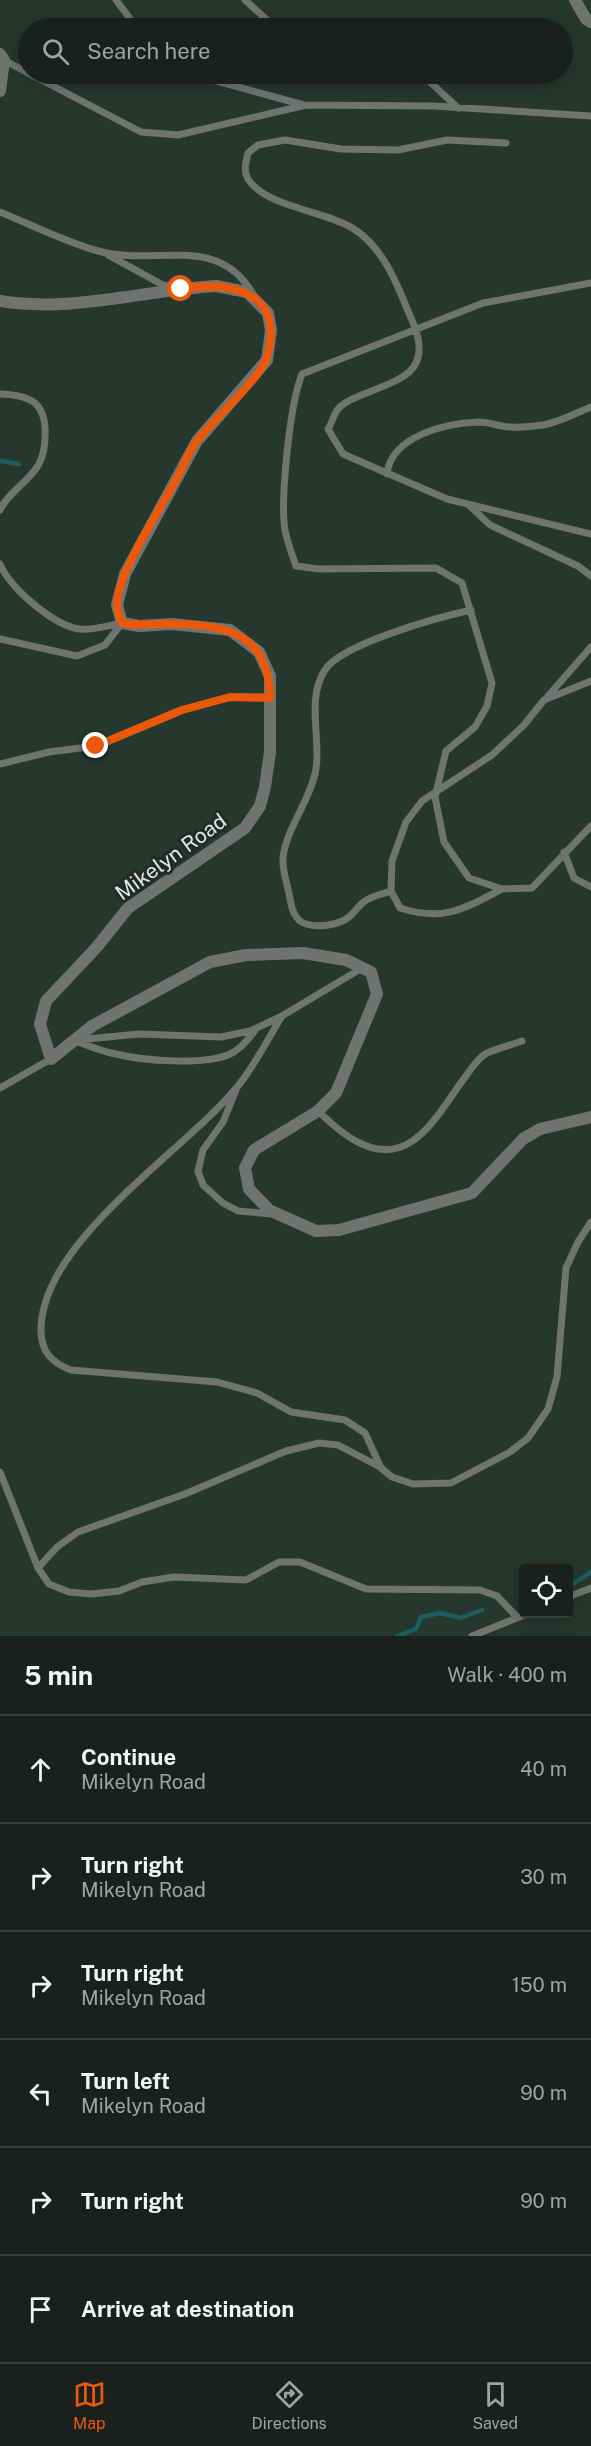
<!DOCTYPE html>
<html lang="en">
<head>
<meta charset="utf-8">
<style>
  :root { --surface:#1a211d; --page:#232926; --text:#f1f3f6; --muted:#9fa3a4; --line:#383e3b; --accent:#ea580c }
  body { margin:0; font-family:"Public Sans",sans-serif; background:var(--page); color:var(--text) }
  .controls { position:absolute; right:18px; bottom:18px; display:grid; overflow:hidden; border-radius:6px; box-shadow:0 3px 15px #0003 }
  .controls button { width:54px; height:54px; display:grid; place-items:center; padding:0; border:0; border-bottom:2px solid var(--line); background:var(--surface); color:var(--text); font:30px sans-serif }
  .stop { position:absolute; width:18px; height:18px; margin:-14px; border:4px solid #ea580c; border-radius:50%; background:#fff }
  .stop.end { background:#ea580c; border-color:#fff; box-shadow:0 2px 6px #0008 }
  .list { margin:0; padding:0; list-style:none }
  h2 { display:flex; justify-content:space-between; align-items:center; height:78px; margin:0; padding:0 24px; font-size:26px }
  h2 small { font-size:20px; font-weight:400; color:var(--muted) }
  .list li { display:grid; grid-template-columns:39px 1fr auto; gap:18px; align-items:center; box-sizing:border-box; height:108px; padding:0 24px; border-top:2px solid var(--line) }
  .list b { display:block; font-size:22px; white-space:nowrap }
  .list p { margin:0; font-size:20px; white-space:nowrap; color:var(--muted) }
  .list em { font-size:20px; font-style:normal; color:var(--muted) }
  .icon { flex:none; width:33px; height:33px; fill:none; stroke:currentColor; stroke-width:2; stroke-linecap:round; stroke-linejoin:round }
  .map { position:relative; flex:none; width:591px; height:1636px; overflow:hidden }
  .search { position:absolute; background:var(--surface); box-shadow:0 3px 15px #0003; left:18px; right:18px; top:18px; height:66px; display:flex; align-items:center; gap:15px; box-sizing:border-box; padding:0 21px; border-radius:33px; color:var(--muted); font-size:22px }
  .sheet { height:726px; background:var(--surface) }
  nav { display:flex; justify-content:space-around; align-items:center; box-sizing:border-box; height:84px; border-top:2px solid var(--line); background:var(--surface); font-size:16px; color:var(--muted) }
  nav a { display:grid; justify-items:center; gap:3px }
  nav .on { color:var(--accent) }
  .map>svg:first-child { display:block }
  .built { fill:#26372e; fill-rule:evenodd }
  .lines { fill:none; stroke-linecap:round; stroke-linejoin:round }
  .stream { stroke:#1c5d5f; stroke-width:4.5 }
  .service { stroke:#707470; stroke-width:7 }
  .minor { stroke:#707470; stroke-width:12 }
  .route { stroke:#ea580c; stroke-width:8 }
  .labels { text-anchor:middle; stroke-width:6; stroke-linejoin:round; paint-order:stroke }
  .street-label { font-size:21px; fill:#e1e8e4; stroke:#222c27 }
</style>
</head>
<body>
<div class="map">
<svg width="591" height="1636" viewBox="0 0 591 1636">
  <rect width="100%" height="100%" fill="#222c27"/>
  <path class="built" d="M0,0h591v1636h-591zM28,28h534v46h-534zM524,1568h44v46h-44z"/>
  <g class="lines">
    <path class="stream" d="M0,461l19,3
      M568,1587l23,-15
      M397,1636l19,-7 5,-12 19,-4 21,5 21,-8"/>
    <path class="service" d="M116,0l21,28
      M245,0l31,28
      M4,60l24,13
      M30,74l111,58 37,3 124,-29
      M191,74l113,31 130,1 157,10
      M412,74l17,7 29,27
      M506,143l-59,-3 -49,10 -57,-1 -56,-9 -27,5 -10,8c-2,9 -5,17 0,26 17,28 79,32 106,50 28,18 42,52 54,82 7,16 16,35 8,52 -10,23 -64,29 -78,46 -4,5 -6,14 -10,20l15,25 104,45 144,35
      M0,212c32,13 65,30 98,39 57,16 119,-19 155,43
      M108,255l55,30 9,2
      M591,283l-108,20 -181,71c-12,29 -22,126 -17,156 2,12 7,24 11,36l23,3 117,-1 26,15 30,100 -5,23 -12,21 -29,24 -11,46 9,45 25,36 33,11 30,-1 59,-62
      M0,394c31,1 47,9 45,43 0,9 -2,19 -6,27 -10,18 -30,27 -39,46
      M387,474c4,-38 59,-51 92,-52 11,0 21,5 32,5 10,1 22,-1 32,-2 16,-3 33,-12 48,-18
      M470,506l20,19 88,41 13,10
      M0,564c10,24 53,61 79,65 12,2 31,-4 43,-6
      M0,639l77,17 28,-11 17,-22
      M548,696l43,-49
      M0,764l49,-12 47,-6 86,-36 48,-13h40
      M564,852l10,26 17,9
      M502,889c-38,20 -59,33 -102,19l-9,-17 1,-30 14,-39 16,-21 70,-46 32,-30 20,-25 47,-19
      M391,891c-8,3 -19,5 -26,10 -6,4 -10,11 -16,16 -10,8 -31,11 -43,7 -12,-4 -14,-15 -16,-25 -2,-13 -8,-28 -7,-41 2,-27 28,-59 33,-89 5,-33 -10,-70 9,-99 16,-26 114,-53 146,-60
      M282,1016c-14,23 -27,49 -44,70 -54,66 -197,155 -197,244 0,22 11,33 30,40l146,12 40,11 34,19 54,8 20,13 16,35 11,9 21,7 38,-1 59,-31 18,-14 20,-29 9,-32 9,-109 12,-26 13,-20
      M76,1040l63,-6 82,3 29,-6 32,-15 80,-48
      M76,1041c13,5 27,11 40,13 28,7 86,11 112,1 12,-5 21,-16 27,-25
      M0,1088l51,-29
      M236,1090l-13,32 -20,28 -5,21 5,14 20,18 15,8 34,3
      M318,1111c11,10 23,22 36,29 53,31 80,-19 106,-56 8,-10 16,-25 27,-31 11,-5 24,-8 35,-12
      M0,1472l38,96 11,16 20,8 22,2 28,-3 23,-9 32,-5 72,3 33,-18h21l66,27 114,1 17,6 20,21
      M38,1568l19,-21 21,-15 107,-38 101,-43 33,-8 19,2 42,22
      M568,1597l23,-9
      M472,1636l55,-22"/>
    <path class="minor" d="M575,0l11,19 5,3
      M0,54l4,6 -4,31
      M0,301c73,12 144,-11 216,-15l31,6 21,21 3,17 -4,30 -70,81 -72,133 -8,31 5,18 17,3 33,-2 58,6 29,22 11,24v76l-5,35 -5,19 -15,22 -117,80 -32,40 -50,53 -6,23 11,35 41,-33 118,-64 36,-7 57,-2 43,7 25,12 6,22 -41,99 -18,18 -64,39 -9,18 4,21 20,21 47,21 23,-1 133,-37 51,-54 17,-10 51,-12"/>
  </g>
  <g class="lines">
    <path class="route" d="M96,746l86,-36 48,-13 40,1c-1,-64 -42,-73 -97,-74 -18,-1 -33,3 -51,-1 -2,-5 -5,-12 -5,-18 -1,-29 43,-96 58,-123 7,-13 13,-29 22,-41 14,-19 65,-64 70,-84 19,-64 -35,-77 -86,-68"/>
  </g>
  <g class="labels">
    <g class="street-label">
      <text transform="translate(171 857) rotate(-36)" y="7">Mikelyn Road</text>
    </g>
  </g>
</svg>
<div class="controls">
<button><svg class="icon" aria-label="locate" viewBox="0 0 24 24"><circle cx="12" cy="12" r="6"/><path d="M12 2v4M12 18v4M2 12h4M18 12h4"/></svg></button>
</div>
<div class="stop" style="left:181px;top:289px"></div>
<div class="stop end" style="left:96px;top:746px"></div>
<div class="search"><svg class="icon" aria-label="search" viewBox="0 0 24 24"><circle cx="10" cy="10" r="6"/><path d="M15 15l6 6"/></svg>Search here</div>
</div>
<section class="sheet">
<h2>5 min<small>Walk · 400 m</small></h2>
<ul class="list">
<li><svg class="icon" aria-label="ahead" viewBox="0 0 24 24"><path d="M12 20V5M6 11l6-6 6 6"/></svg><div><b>Continue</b><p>Mikelyn Road</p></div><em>40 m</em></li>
<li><svg class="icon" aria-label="right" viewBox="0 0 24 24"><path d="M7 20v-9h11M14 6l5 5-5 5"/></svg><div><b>Turn right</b><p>Mikelyn Road</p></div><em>30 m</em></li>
<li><svg class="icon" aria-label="right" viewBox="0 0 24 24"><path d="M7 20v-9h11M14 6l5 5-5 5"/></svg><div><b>Turn right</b><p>Mikelyn Road</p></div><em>150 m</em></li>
<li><svg class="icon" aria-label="left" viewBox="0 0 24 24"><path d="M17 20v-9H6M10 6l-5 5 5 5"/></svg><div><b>Turn left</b><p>Mikelyn Road</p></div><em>90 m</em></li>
<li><svg class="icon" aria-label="right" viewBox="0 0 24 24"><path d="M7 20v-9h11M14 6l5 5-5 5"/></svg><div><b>Turn right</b></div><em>90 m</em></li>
<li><svg class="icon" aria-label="arrive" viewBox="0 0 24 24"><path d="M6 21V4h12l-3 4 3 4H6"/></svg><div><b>Arrive at destination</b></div></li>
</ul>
</section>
<nav>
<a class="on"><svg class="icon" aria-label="map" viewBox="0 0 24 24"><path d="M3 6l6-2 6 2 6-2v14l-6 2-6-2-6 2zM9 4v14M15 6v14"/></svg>Map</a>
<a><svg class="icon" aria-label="directions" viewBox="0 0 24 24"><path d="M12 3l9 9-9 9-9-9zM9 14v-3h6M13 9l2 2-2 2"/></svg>Directions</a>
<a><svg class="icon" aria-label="saved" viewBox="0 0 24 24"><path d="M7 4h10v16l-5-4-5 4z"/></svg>Saved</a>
</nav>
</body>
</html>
